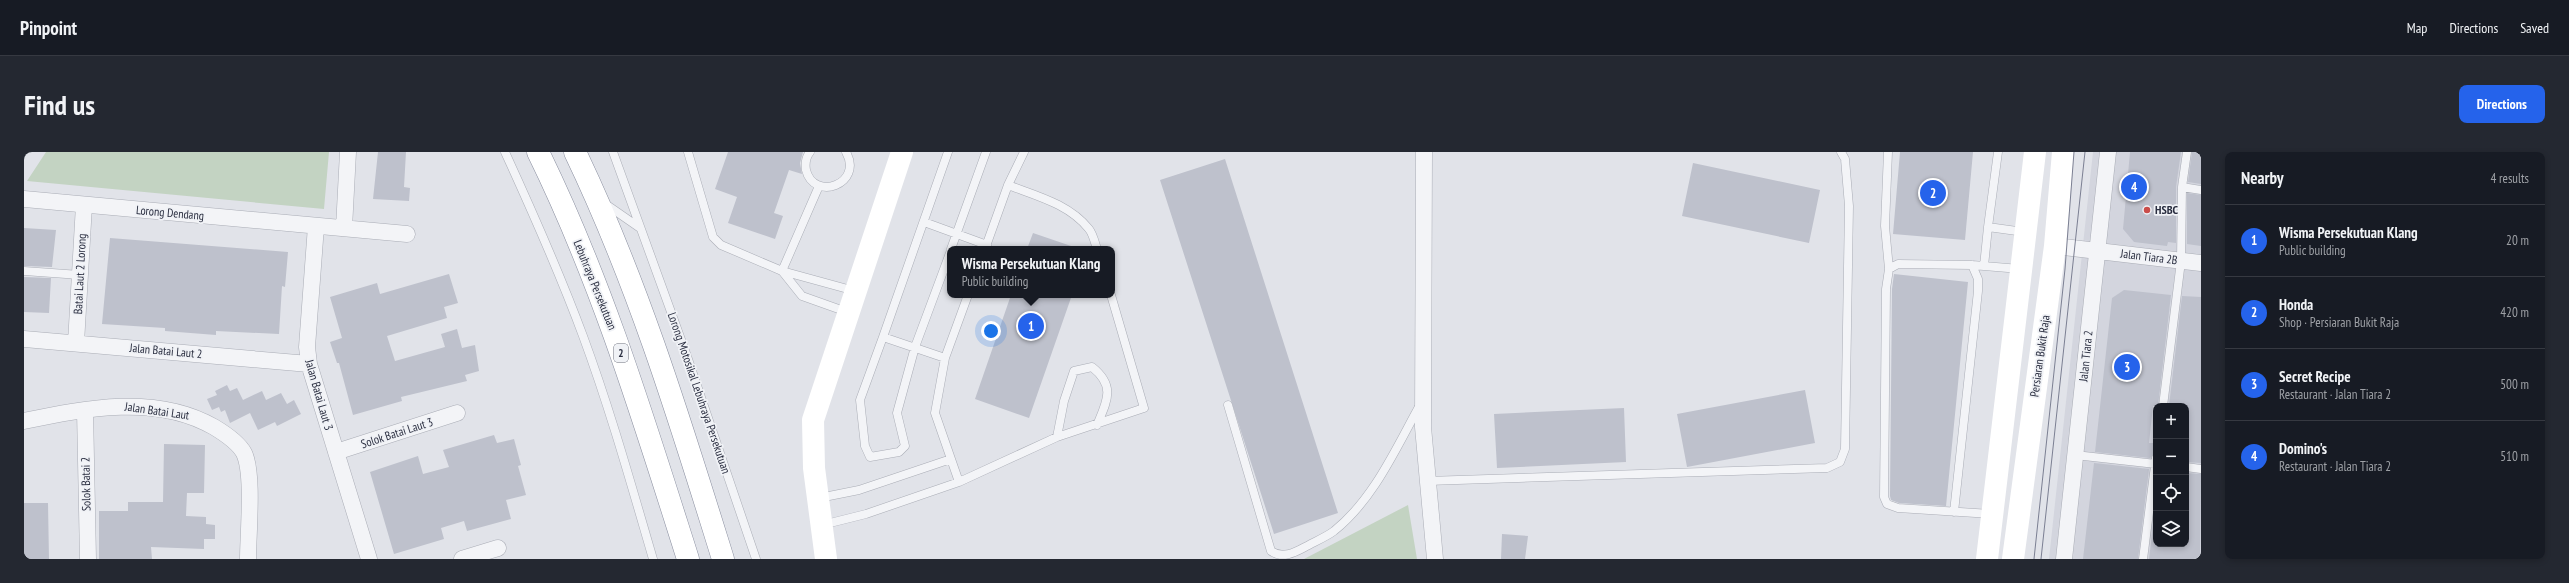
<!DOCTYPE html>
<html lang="en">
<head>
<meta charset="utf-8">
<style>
  :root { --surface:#171b24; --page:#242831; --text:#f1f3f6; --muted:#9ea1a6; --line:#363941; --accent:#2563eb }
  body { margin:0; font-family:"PT Sans Narrow",sans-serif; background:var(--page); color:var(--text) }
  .controls { position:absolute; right:12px; bottom:12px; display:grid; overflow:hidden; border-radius:8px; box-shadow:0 2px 6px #0003 }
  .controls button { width:36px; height:36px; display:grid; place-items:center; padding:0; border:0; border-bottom:1px solid var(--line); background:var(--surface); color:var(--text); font:20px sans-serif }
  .you { position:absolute; left:967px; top:179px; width:14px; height:14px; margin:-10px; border:3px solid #fff; border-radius:50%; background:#1a73e8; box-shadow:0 0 0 6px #1a73e833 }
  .badge { display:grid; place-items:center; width:26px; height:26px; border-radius:50%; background:var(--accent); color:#fff; font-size:13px; font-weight:700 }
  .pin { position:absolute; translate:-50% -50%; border:2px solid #fff; box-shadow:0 1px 4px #0006 }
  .popup { position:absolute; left:923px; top:94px; width:168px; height:52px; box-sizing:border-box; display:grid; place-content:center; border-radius:8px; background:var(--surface); filter:drop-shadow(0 1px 3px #0005); font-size:13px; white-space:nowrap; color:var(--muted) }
  .popup b { font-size:15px; color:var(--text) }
  .popup::after { content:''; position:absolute; left:50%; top:100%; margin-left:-8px; border:8px solid transparent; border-top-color:var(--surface) }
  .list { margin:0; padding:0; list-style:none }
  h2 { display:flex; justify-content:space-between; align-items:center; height:52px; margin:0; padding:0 16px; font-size:17px }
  h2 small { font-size:13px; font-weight:400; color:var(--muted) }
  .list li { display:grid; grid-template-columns:26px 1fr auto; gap:12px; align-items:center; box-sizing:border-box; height:72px; padding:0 16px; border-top:1px solid var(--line) }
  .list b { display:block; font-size:15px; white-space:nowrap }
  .list p { margin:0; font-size:13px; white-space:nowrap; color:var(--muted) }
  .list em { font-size:13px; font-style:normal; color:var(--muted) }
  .icon { flex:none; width:22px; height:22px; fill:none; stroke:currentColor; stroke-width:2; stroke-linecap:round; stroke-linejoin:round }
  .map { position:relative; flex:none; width:2177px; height:407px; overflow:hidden; border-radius:8px }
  header { display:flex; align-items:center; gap:24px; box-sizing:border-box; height:56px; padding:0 20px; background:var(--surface); border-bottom:1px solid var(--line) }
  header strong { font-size:19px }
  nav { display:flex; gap:22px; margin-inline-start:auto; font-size:14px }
  .intro { display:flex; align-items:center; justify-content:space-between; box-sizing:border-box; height:96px; padding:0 24px }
  h1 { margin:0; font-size:28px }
  .button { padding:10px 18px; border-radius:8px; background:var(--accent); color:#fff; font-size:14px; font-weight:700 }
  main { display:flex; gap:24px; padding:0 24px }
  aside { flex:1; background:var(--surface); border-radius:8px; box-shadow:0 2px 6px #0003 }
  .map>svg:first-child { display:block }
  .built { fill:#d3d5de; fill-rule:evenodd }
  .green { fill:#c3d3c2 }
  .building { fill:#bec1cc }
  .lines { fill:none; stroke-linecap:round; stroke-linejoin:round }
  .lane-casing { stroke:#aaadb6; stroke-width:9 }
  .street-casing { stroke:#aaadb6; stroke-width:17 }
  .highway-casing { stroke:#898e9f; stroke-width:23 }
  .lane { stroke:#f3f4f7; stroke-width:8 }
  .street { stroke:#f3f4f7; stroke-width:16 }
  .secondary { stroke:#fff; stroke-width:22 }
  .highway { stroke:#fff; stroke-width:22 }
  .tram { stroke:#7b7f92; stroke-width:1 }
  .poi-dot { fill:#ca4d4a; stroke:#f0f2f6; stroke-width:1.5 }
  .labels { text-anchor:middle; stroke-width:3.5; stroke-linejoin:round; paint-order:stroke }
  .shield { fill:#f0f2f6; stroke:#656977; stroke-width:1 }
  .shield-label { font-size:11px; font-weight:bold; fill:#2a2e40 }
  .poi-label { font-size:12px; font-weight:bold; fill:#2a2e40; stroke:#f0f2f6; text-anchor:start }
  .street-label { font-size:12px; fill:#2a2e40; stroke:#f0f2f6 }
</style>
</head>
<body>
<header>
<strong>Pinpoint</strong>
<nav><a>Map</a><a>Directions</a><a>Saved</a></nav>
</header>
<div class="intro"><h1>Find us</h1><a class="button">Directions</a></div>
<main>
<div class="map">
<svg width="2177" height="407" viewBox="0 0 2177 407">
  <rect width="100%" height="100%" fill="#e1e3e9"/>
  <path class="built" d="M2069,0h108v407h-152zM2132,254h30v138h-30z"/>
  <path class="green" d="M22,0h283l-5,57 -297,-28z
    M1384,353l9,54h-113z"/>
  <path class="building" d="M354,0h28l-2,35 6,1 -1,13 -36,-2z
    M704,0h75l-3,11 2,11 -13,-4 -15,43 9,3 -8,23 -47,-16 9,-26 -22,-8z
    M1876,0h73l-8,88 -72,-6z
    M2106,0h51l-5,35v56l-8,-1 -1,4 -33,-4 -11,-13z
    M2168,0h9v32l-13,-2z
    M1201,7l113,354 -64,21 -114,-354z
    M1669,11l127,27 -11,53 -127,-27z
    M2163,41l14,2v51l-14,-2z
    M0,76l32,2 -4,37 -28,-1z
    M1009,81l41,14 -1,2h-46z
    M86,86l178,14 -3,35 -3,-1 -3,48 -63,-3v4l-51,-4v-3l-63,-4z
    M425,122l9,29 -14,4 3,11 -60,18 8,25 50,-14 -4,-13 16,-5 5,19 13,-3 4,26 -14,4 2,6 -66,16 1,4 -49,14 -14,-52h-2l-7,-21 12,-4 -12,-41 47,-14 3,11z
    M1870,122l74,8 -22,224 -47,-3 -8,-3 -1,-4 2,-207z
    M0,125l27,1 -2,35 -25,-1z
    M2100,138l47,5 -13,111h-5l-4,37h7v10l-6,5 -55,-6 17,-154z
    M987,143h61l-43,123 -54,-19z
    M2158,144l19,1v166l-15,-1v-56h-17z
    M203,233l3,6 7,-3 6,12 19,-9 4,9 15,-7 6,11 7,-4 7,14 -24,12 -2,-4 -17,8 -8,-17 -20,10 -5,-13 -4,2 -2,-5 -7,3 -5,-11 10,-4 -2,-4z
    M1781,238l10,53 -128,24 -10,-53z
    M1600,256l2,54 -129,6 -3,-54z
    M470,283l3,8 17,-4 7,26 -3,1 8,29 -20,5 5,19 -44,12 -3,-10 -23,7 3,11 -50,15 -24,-82 48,-16 5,18 26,-7 -6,-17z
    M140,292l41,1 -1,48h-17l-1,23 20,1v7l9,1v14h-11v10l-53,-2 1,12h-53v-48h29v-9h35z
    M2070,311l55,6 -11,90h-55z
    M2162,321l15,1 -1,85h-51l7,-58v43h30z
    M0,351h24l1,56h-25z
    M1478,382l26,2 -3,23h-24z"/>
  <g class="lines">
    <g class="lane-casing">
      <path id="lane" d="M481,0c28,61 55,122 78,184 27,73 48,148 70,223
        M589,0l74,204 69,203
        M664,0l25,85 8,8 61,26 73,20
        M786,0c-4,5 -5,12 -4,18 8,32 58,14 40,-18
        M1864,0l-3,74 4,43 -3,20 -2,208 3,7 11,4 93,6
        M1974,0l-10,75 36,5
        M984,33c29,11 61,19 81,44 4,5 6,14 8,20
        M2158,35l19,3
        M580,51l36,25
        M900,70l63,23
        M927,97l35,-97
        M961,97l23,-64 16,-33
        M1960,114l4,-39
        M1865,117l9,-5 74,1 48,4
        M0,119l56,4
        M758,119l37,-85
        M758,119l20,25 45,16
        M859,185l-23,63 5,46 5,11 29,-5 6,-6 -8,-33 18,-66 35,-94
        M921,206l-62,-21 65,-185
        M1204,253l43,146c11,8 23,2 34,-4 9,-5 21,-10 29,-16 40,-32 62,-83 86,-126
        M2139,254l18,-145 1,-74 5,-35
        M1033,285l7,-36 10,-30 18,-4c24,19 15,34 5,58
        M2051,303l81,9
        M2162,315l15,2
        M1403,329l400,-13 13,-6 5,-13 4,-243 -4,-47 -4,-7
        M935,330l-24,-69 10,-55 23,-63
        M795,346l40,-8 92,-31
        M1930,360l24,-221v-12l-6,-14
        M798,373l44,-11 93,-32 98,-45 87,-29 -33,-113
        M2119,407l13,-101"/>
    </g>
    <g class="street-casing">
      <path id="street" d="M1400,0l-1,275 12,132
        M0,47l383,35
        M292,74l-9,121 2,17 60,195
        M320,76l4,-76
        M2031,94l146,17
        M0,187l285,25
        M52,191l8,-138
        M61,258l3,149
        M0,269c62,-13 133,-27 190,6 10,6 24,15 30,26 10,21 4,80 4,106
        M312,300l121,-39
        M438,407l36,-11
        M2040,407l44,-407"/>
    </g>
    <g class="highway-casing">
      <path id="highway" d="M514,0c64,130 106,269 150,407
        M551,0c63,131 105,269 148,407"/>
    </g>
    <use href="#lane" class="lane"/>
    <use href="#street" class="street"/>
    <path class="secondary" d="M802,407l-12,-91 -1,-48 89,-268
      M1963,407l48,-407
      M1989,407l42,-313 8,-94"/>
    <use href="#highway" class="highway"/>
    <path class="tram" d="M2010,407l31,-290 9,-117
      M2017,407l44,-407"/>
  </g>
  <circle class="poi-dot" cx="2123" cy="58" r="4"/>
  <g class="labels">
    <rect class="shield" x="590" y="192" width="14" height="18" rx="3"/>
    <g class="shield-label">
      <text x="597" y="205">2</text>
    </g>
    <g class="poi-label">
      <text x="2131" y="62">HSBC</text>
    </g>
    <g class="street-label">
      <text transform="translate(146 61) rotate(5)" y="4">Lorong Dendang</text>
      <text transform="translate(2125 105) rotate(7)" y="4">Jalan Tiara 2B</text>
      <text transform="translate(56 122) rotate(-87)" y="4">Batai Laut 2 Lorong</text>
      <text transform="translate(571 133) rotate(68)" y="4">Lebuhraya Persekutuan</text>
      <text transform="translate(142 199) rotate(5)" y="4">Jalan Batai Laut 2</text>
      <text transform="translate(2016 204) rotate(-82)" y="4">Persiaran Bukit Raja</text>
      <text transform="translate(2062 204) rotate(-84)" y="4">Jalan Tiara 2</text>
      <text transform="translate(675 241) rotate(71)" y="4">Lorong Motosikal Lebuhraya Persekutuan</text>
      <text transform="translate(295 243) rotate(74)" y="4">Jalan Batai Laut 3</text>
      <text transform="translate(133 259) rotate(8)" y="4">Jalan Batai Laut</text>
      <text transform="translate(373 281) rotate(-18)" y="4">Solok Batai Laut 3</text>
      <text transform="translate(62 332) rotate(-91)" y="4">Solok Batai 2</text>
    </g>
  </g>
</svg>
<div class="controls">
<button>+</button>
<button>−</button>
<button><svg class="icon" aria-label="locate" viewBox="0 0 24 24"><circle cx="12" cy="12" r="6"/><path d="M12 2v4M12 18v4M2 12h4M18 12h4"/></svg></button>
<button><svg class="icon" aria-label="layers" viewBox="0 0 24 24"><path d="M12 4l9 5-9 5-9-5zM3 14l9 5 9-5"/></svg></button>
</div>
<div class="you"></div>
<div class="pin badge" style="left:1007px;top:174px">1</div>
<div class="popup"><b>Wisma Persekutuan Klang</b>Public building</div>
<div class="pin badge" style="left:1909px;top:41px">2</div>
<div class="pin badge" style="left:2103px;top:215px">3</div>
<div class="pin badge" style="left:2110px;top:35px">4</div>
</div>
<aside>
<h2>Nearby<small>4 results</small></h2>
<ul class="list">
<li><span class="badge">1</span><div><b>Wisma Persekutuan Klang</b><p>Public building</p></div><em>20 m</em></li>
<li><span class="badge">2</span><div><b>Honda</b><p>Shop · Persiaran Bukit Raja</p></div><em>420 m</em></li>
<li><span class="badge">3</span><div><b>Secret Recipe</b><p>Restaurant · Jalan Tiara 2</p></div><em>500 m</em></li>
<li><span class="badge">4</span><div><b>Domino's</b><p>Restaurant · Jalan Tiara 2</p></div><em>510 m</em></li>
</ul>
</aside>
</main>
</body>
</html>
